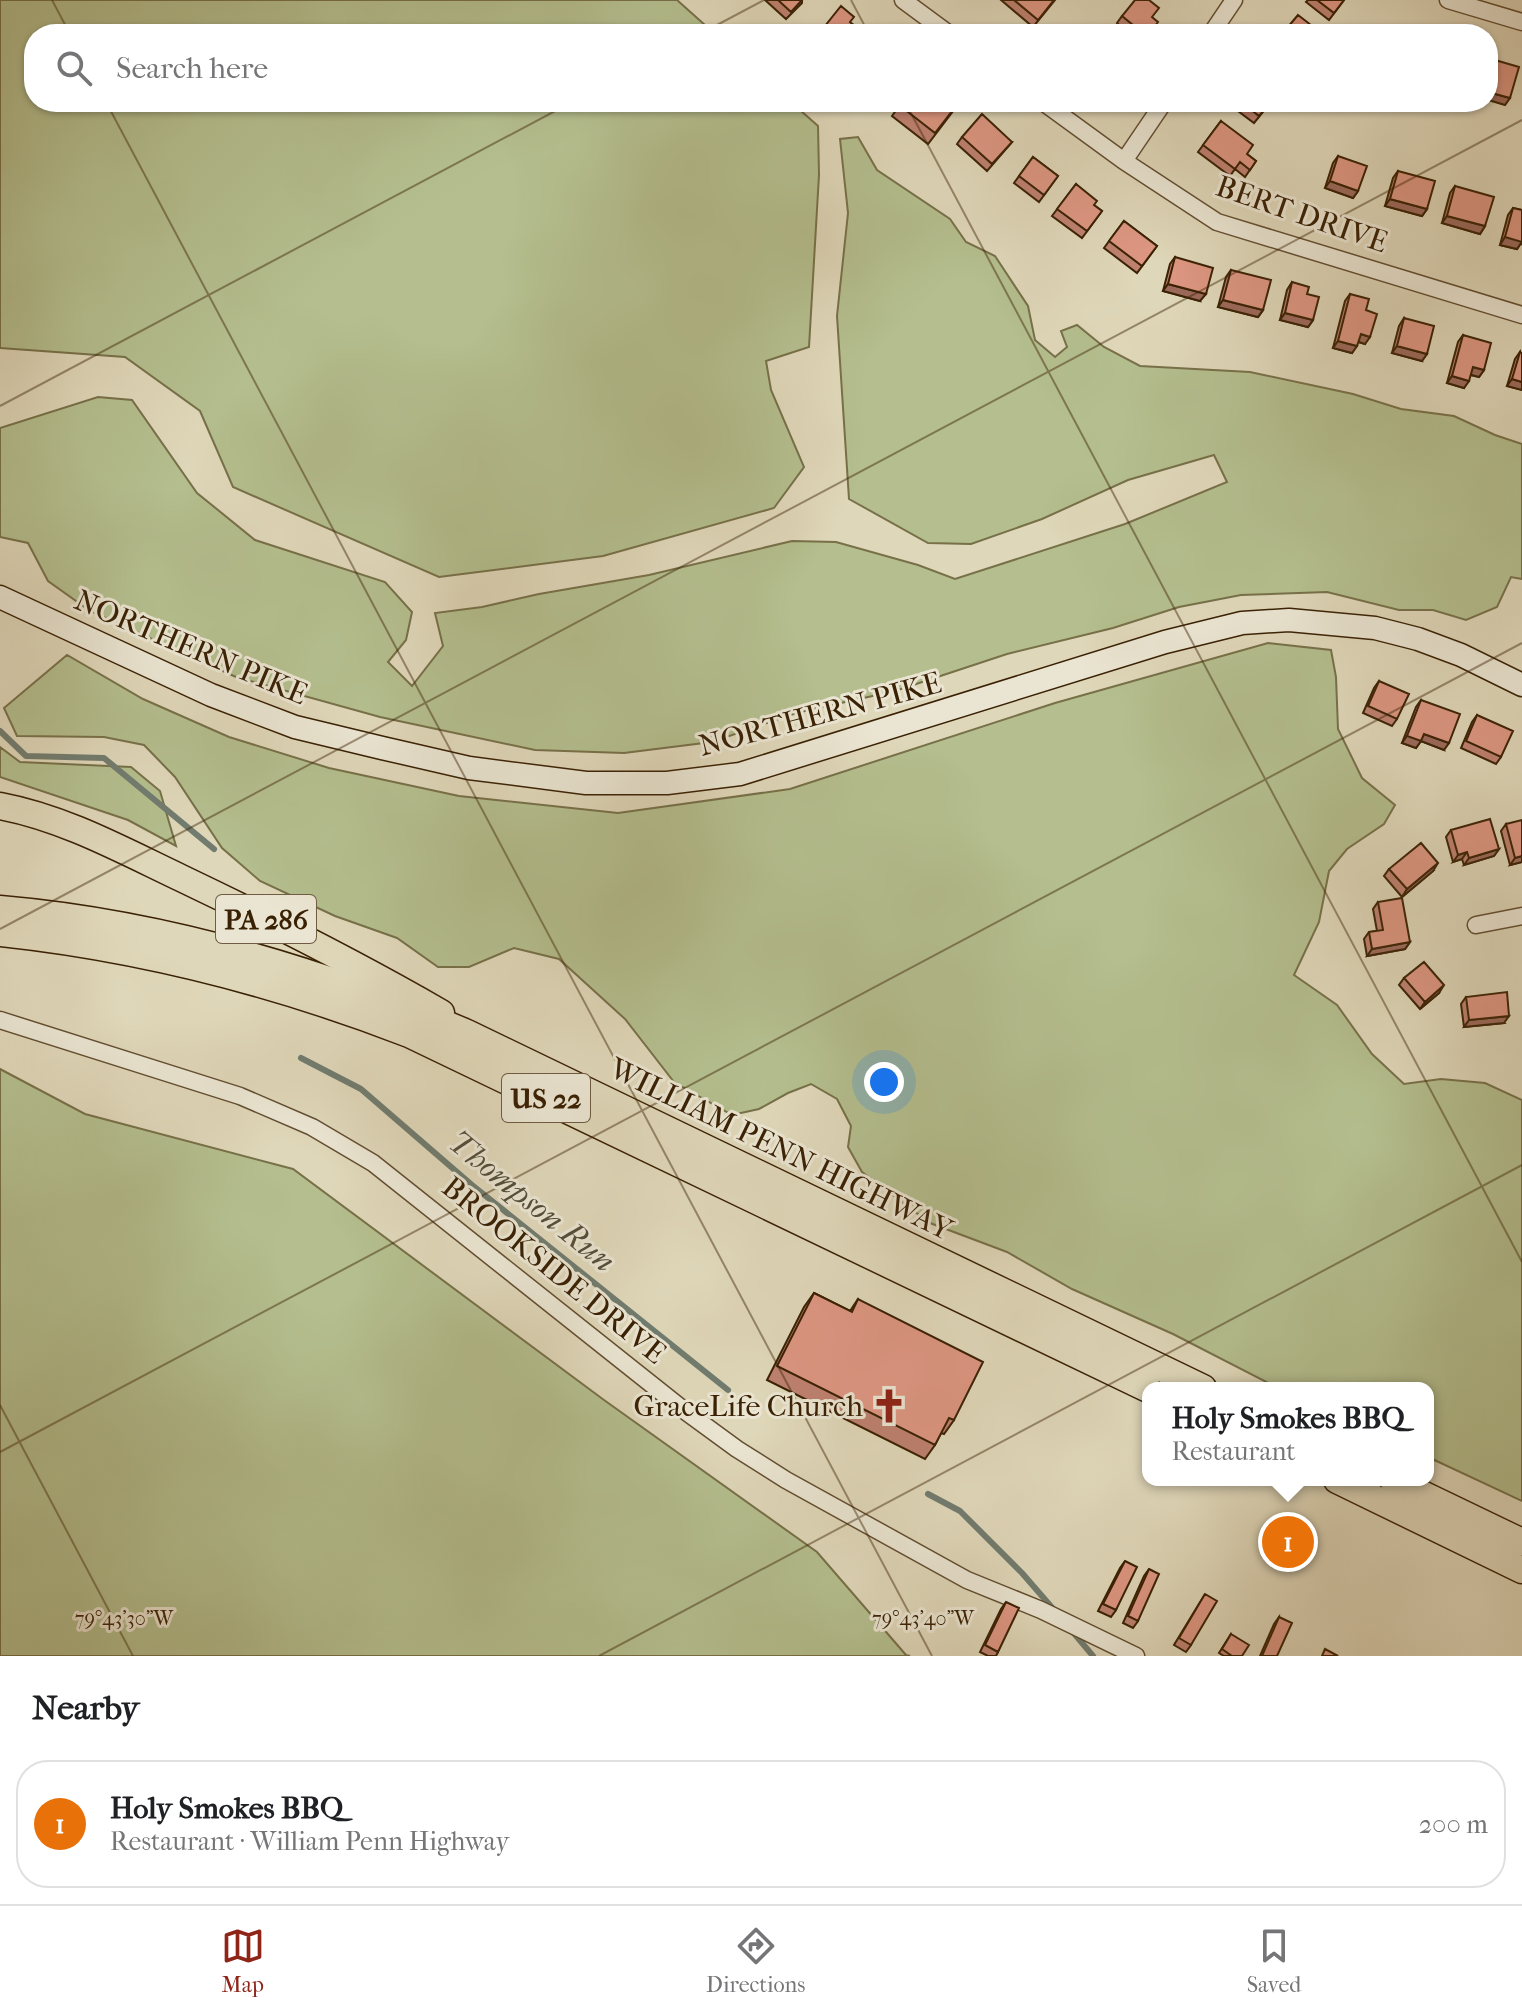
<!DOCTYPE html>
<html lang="en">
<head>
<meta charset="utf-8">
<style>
  :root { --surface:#fff; --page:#f2f2f2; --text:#202124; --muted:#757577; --line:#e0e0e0; --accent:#8f2418 }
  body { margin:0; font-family:"IM FELL French Canon",serif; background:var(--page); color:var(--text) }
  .you { position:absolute; left:884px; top:1082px; width:28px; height:28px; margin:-20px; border:6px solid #fff; border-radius:50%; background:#1a73e8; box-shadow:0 0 0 12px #1a73e833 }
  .badge { display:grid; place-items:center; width:52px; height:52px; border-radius:50%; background:var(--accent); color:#fff; font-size:26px; font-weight:700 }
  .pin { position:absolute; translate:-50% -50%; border:4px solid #fff; box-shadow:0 2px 8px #0006 }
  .popup { position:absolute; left:1142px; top:1382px; width:292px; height:104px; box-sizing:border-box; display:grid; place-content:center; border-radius:16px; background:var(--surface); filter:drop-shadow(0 2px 6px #0005); font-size:26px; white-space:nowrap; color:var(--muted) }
  .popup b { font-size:30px; color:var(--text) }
  .popup::after { content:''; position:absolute; left:50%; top:100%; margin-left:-16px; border:16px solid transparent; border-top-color:var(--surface) }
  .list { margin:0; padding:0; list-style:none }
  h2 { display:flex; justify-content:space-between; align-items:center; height:104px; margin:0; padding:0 32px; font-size:34px }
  h2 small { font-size:26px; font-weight:400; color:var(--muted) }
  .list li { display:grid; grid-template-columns:52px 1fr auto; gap:24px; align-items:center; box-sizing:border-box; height:128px; margin:0 16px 16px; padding:0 16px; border:2px solid var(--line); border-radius:32px }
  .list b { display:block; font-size:30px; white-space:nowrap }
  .list p { margin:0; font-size:26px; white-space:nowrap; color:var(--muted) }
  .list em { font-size:26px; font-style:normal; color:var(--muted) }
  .icon { flex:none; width:44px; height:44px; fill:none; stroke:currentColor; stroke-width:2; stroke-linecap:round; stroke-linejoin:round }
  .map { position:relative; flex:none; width:1522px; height:1656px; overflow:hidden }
  .search { position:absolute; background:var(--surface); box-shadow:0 2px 6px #0004; left:24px; right:24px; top:24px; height:88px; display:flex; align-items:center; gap:20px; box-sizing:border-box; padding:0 28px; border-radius:32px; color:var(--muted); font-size:30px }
  .sheet { height:248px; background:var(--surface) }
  nav { display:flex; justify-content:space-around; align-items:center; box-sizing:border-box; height:112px; border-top:2px solid var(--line); background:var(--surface); font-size:22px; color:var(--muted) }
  nav a { display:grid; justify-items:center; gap:4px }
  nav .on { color:var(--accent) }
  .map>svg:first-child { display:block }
  .green { fill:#b4be8e; stroke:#777049; stroke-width:2 }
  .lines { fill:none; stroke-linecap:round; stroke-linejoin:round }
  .stream { stroke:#717c6f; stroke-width:6 }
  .minor-casing { stroke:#634e31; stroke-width:19 }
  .secondary-casing { stroke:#3a2104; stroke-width:25 }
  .primary-casing { stroke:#3a2104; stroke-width:29 }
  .trunk-casing { stroke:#3a2104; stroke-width:29 }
  .minor { stroke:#eae5d2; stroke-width:16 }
  .secondary { stroke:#eae5d2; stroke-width:22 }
  .primary { stroke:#dfd7b9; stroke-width:26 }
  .trunk { stroke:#dfd7b9; stroke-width:26 }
  .wall { fill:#be8170; stroke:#3a2104; stroke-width:2 }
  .shaded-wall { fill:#9b695b; stroke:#3a2104; stroke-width:2 }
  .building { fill:#dd9682; stroke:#3a2104; stroke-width:2 }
  .ticks { fill:none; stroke:#3a2104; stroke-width:2; stroke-opacity:0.45 }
  .labels { text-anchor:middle; stroke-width:6; stroke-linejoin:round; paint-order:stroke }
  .shield { fill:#eae5d2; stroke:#6f5c42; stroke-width:2 }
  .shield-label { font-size:28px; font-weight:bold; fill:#3a2104 }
  .street-label { font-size:30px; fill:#3a2104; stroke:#eae5d2 }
  .poi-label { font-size:30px; fill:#3a2104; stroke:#eae5d2; text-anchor:end }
  .water-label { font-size:32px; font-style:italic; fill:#554e3a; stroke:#eae5d2 }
  .ticks-label { font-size:20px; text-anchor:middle; fill:#3a2104; stroke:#eae5d2; stroke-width:6; stroke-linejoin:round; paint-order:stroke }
</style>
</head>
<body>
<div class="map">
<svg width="1522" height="1656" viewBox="0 0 1522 1656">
  <rect width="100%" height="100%" fill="#dfd7b9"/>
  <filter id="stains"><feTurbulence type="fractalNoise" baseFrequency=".0025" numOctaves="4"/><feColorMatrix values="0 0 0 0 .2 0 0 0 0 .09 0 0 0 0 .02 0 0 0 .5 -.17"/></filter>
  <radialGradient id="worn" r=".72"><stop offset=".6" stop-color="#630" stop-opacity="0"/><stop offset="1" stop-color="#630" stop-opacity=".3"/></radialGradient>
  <path class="green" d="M0,0h677l38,34h-681v68h757l27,24 1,49 -10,172 -43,14 5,29 33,77 -30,41 -171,48 -164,21 -206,-90 -33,-76 -75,-54 -125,-9z
    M858,137l19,33 73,49 16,23 29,14 33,50 7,34 20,17 12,-10 -6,-16 16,-6 27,22 36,19 110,6 103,22 48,15 53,7 41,19 27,9v135l-11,-2 -14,30 -31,13 -33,-10h-34l-72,-18 -86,3 -62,12 -66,21 -106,26 -112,37 -99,22 -84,29 -88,11 -89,-3 -155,-33 -144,-40 -146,-66 -42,-30 -20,-38 -28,-6v-109l98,-31 34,3 65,93 58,47 130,42 27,30 -6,28 -18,22 24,24 31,-40 -8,-33 47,-6 57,-13 110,-19 143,-34 44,1 82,23 37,14 170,-55 102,-42 -13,-27 -86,25 -86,39 -71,25 -43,-1 -79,-44 -12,-183 11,-103 -8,-74z
    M1268,643l63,7 5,27 2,52 24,49 33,27 -11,19 -37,25 -18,22 -10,51 -25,53 43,30 35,49 32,30 37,-5 44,4 37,17v401l-94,-44v-69h-150l-105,-54 -101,-45 -65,-37 -77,-29 -68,-51 -14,-25 3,-21 -14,-27 -26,-15 -23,9 -29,16 -27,6 -58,-33 -49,-63 -66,-60 -45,-11 -45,19h-31l-41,-29 -62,-22 -75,-35 -38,-33 -47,-71 -31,-32 -40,-8 -87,-1 -13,-28 63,-53 76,44 86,38 100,31 130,28 159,17 172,-24 265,-86z
    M0,747l20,15 111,5 29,24 16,55 -48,-26 -128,-43z
    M0,1069l85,45 208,55 311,231 213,152 89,103 4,1h-910z"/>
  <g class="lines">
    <path class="stream" d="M0,731l26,25 78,2 110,91
      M301,1058l60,31 111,96 256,205
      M928,1494l32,17 62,62 33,38
      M1072,1631l21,25"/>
    <g class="minor-casing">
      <path id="minor" d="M903,0l46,34
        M1448,0l74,22
        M1211,34l23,-34
        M1043,102l81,59 93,61 305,93
        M1124,161l40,-59
        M1476,925l46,-9
        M0,1020l240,76 72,31 61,36 312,248 52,38 49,31 181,100 74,30 95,46"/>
    </g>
    <g class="secondary-casing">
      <path id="secondary" d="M0,597l211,98 84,32 87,21 87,20 117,15h81l73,-9 425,-132 77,-19 47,-3 86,8 43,11 43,16 61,30"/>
    </g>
    <g class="primary-casing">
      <path id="primary" d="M0,806c64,12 122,44 181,72 88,42 175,86 260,135"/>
    </g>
    <g class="trunk-casing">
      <path id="trunk" d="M0,909c162,14 318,60 467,124l736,355
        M0,933c141,15 277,50 409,101l739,355
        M1337,1480l185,90
        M1393,1480l129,62"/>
    </g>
    <use href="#minor" class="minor"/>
    <use href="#secondary" class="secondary"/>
    <use href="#primary" class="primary"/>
    <use href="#trunk" class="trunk"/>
  </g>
  <path class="wall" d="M765,0h37v3l-16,16z
    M1001,0h54l-22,27z
    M1308,0h36l-15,20 -23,-18z
    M1122,16l30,1 -3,17h-19l-13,-11z
    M902,102h58l-32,42 -36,-28z
    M1232,102h39l-17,21 -24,-18z
    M1221,121l26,33 9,7 -11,16 -10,-8 -5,7 -32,-24z
    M962,137l50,5 -25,29 -30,-27z
    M1338,156l20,35 -5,7 -28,-10 8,-25z
    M1033,157l25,19 -19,26 -25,-19z
    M1398,171l29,38 -5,7 -37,-10 8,-28z
    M1076,184l18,21 8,6 -20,27 -30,-22z
    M1455,186l30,40 -5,8 -38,-11 8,-30z
    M1513,208l9,2v34l-1,-1 -4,6 -17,-4 8,-30z
    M1124,221l33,25 -20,27 -33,-25z
    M1175,257l25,44 -37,-10 7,-27z
    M1231,270l32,40 -5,7 -40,-10 8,-30z
    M1292,282l15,12 6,26 -5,7 -28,-7 7,-30z
    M1350,294l16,16 -1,34 -7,-2 -6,11 -19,-5 12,-47z
    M1404,318l18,43 -30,-8 7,-27z
    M1463,335l21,35 -5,7 -9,-2 -6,13 -17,-5 11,-41z
    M1520,352l2,38 -15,-4 8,-27z
    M1379,681l18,38 -5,7 -29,-13 11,-25z
    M1421,700l23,50 -23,-9 -5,7 -14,-5 14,-36z
    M1477,715l24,42 -5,7 -35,-16 11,-26z
    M1506,824l16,38 -12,3 -9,-34z
    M1451,830l48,19 -5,7 -30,9 -2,-6 -9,3 -7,-25z
    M1389,869l44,2 -31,26 -18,-21z
    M1378,902l32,40 -5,7 -38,7 -3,-17 5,-7 8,-1 -4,-22z
    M1404,978l35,15 -19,16 -21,-24z
    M1466,997l38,26 -40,4 -3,-23z
    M814,1293l36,18 8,-12 96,121 -10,14 -3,-1 -6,12 -10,14 -158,-79 37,-73z
    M1276,1524l25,29 -18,6 -9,-6 -3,-14 3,-4 -3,-4z
    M1125,1561l-9,49 -5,7 -13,-6 22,-43z
    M1149,1569l-11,52 -5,7 -10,-5 21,-47z
    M1205,1594l-14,51 -5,7 -12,-7z
    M1006,1602l-8,50 -2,4h-8l-8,-4 21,-43z
    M1279,1617l-2,39h-17l14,-32z
    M1231,1634l11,22h-18l-5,-3z"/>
  <path class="shaded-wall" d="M1488,92l22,6 -5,7 -17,-5z
    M1330,181l28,10 -5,7 -28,-10z
    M1390,199l37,10 -5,7 -37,-10z
    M1447,216l38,10 -5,8 -38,-11z
    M1505,237h17v7l-1,-1 -4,6 -17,-4z
    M1168,284l38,10 -6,7 -37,-10z
    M1223,300l40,10 -5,7 -40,-10z
    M1285,313l28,7 -5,7 -28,-7z
    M1361,334l9,3 -5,7 -9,-3z
    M1338,341l19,5 -5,7 -19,-5z
    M1397,346l30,8 -5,7 -30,-8z
    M1473,367l11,3 -5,7 -11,-3z
    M1452,376l17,5 -5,7 -17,-5z
    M1512,379l10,3v8l-15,-4z
    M1424,734l25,9 -5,7 -23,-9 -5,7 -14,-5 5,-7z
    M1499,849l-5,7 -30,9 5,-7z
    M1467,852l-5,7 -9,3 5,-7z
    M1522,856v6l-12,3 5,-7z
    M1438,863l-5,8 -31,26 5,-8z
    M1410,942l-5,7 -38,7 5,-7z
    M1444,985l-5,8 -19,16 5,-7z
    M1509,1016l-5,7 -40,4 5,-7z
    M1306,1546l-5,7 -18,6 5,-7z"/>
  <path class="building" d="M778,0h24l-11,12z
    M1014,0h40l-16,20z
    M1135,0h14l10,8 -7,9 6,5 -9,12h-5l-22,-18z
    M1317,0h27l-10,13z
    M841,6l13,11 -4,5 15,12h-40l-4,-3z
    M1298,15l22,17 -2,2h-36z
    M1488,58l31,9 -9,31 -22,-6z
    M902,102h57l-24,31 -36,-28z
    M1241,102h29l-11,14z
    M982,114l30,28 -20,22 -30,-27z
    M1221,121l32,24 -6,9 9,7 -6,9 -10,-8 -5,7 -32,-24z
    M1338,156l29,10 -9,25 -28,-10z
    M1033,157l25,19 -14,19 -25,-19z
    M1398,171l37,10 -8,28 -37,-10z
    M1076,184l21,17 -3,4 8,6 -15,20 -30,-22z
    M1455,186l39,11 -9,29 -38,-10z
    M1513,208l9,2v32l-17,-5z
    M1124,221l33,25 -15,20 -33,-25z
    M1175,257l38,11 -7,26 -38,-10z
    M1231,270l40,10 -8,30 -40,-10z
    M1292,282l17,5 -2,7 12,3 -6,23 -28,-7z
    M1350,294l19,5 -3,11 11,4 -7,23 -9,-3 -4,12 -19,-5z
    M1404,318l30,8 -7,28 -30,-8z
    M1463,335l28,8 -7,27 -11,-3 -4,14 -17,-5z
    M1520,352l2,1v29l-10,-3z
    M1379,681l30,13 -12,25 -29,-13z
    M1421,700l39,14 -11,29 -25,-9 -3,7 -14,-5z
    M1477,715l36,16 -12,26 -35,-16z
    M1490,819l9,30 -30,9 -2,-6 -9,3 -7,-25z
    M1522,820v36l-7,2 -9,-34z
    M1421,843l17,20 -31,26 -18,-20z
    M1402,898l8,44 -38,7 -3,-17 14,-2 -5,-28z
    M1424,962l20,23 -19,17 -21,-24z
    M1507,992l2,24 -40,4 -3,-23z
    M814,1293l38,19 6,-13 125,63 -29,58 -5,-2 -14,27 -158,-79z
    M1285,1517l4,5 17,6 3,9 -3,9 -18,6 -9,-6 -3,-14 4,-3 -4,-5z
    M1125,1561l12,6 -21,43 -13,-6z
    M1149,1569l10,5 -21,47 -10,-5z
    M1205,1594l12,7 -26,44 -12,-7z
    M1006,1602l13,6 -21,44 -13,-7z
    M1279,1617l13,6 -15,33h-15z
    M1231,1634l18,11 -7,11h-10l-10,-7z
    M1325,1649l13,7h-16z"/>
  <path class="ticks" d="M52,0l18,34M851,0l18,34M700,34l64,-34M106,102l826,1554M905,102l617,1160M0,406l572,-304M0,929l1522,-809M0,1405l133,251M0,1452l1522,-809M599,1656l923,-491"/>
  <defs>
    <g id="church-bare" transform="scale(2.76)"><path d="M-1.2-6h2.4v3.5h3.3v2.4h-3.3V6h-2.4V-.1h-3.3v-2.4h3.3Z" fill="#8f2418" stroke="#eae5d2" stroke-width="2.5" paint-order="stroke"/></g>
  </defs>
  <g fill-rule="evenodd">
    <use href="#church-bare" x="889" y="1406"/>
  </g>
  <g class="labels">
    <g class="shield">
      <rect x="216" y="895" width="100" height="48" rx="6"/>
      <rect x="502" y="1074" width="88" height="48" rx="6"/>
    </g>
    <g class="shield-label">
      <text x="266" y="929">PA 286</text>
      <text x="546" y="1108">US 22</text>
    </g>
    <g class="street-label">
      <text transform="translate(1302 214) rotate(19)" y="10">BERT DRIVE</text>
      <text transform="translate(191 647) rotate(23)" y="10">NORTHERN PIKE</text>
      <text transform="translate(820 714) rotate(-15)" y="10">NORTHERN PIKE</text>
      <text transform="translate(781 1149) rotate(26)" y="10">WILLIAM PENN HIGHWAY</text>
      <text transform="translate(554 1270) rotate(39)" y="10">BROOKSIDE DRIVE</text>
    </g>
    <g class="poi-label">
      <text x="863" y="1416">GraceLife Church</text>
    </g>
    <g class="water-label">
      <text transform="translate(532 1201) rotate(39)" y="11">Thompson Run</text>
    </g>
  </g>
  <g class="ticks-label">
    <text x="124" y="1625">79°43'30"W</text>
    <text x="923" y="1625">79°43'40"W</text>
  </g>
  <rect width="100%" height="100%" filter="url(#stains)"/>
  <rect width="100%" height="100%" fill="url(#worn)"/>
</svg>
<div class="you"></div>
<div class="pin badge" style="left:1288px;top:1542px;background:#e8710a">1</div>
<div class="popup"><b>Holy Smokes BBQ</b>Restaurant</div>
<div class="search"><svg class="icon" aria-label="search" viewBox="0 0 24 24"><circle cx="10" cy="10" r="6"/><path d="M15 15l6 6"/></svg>Search here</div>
</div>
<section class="sheet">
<h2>Nearby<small></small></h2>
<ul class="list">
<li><span class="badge" style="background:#e8710a">1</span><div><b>Holy Smokes BBQ</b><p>Restaurant · William Penn Highway</p></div><em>200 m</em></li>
</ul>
</section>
<nav>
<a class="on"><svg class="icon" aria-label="map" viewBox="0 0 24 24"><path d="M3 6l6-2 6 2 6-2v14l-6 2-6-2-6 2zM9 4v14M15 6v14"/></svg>Map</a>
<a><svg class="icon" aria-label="directions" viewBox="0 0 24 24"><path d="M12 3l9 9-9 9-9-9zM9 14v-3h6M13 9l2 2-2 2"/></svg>Directions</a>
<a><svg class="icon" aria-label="saved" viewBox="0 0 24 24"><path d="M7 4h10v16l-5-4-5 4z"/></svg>Saved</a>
</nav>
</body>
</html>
